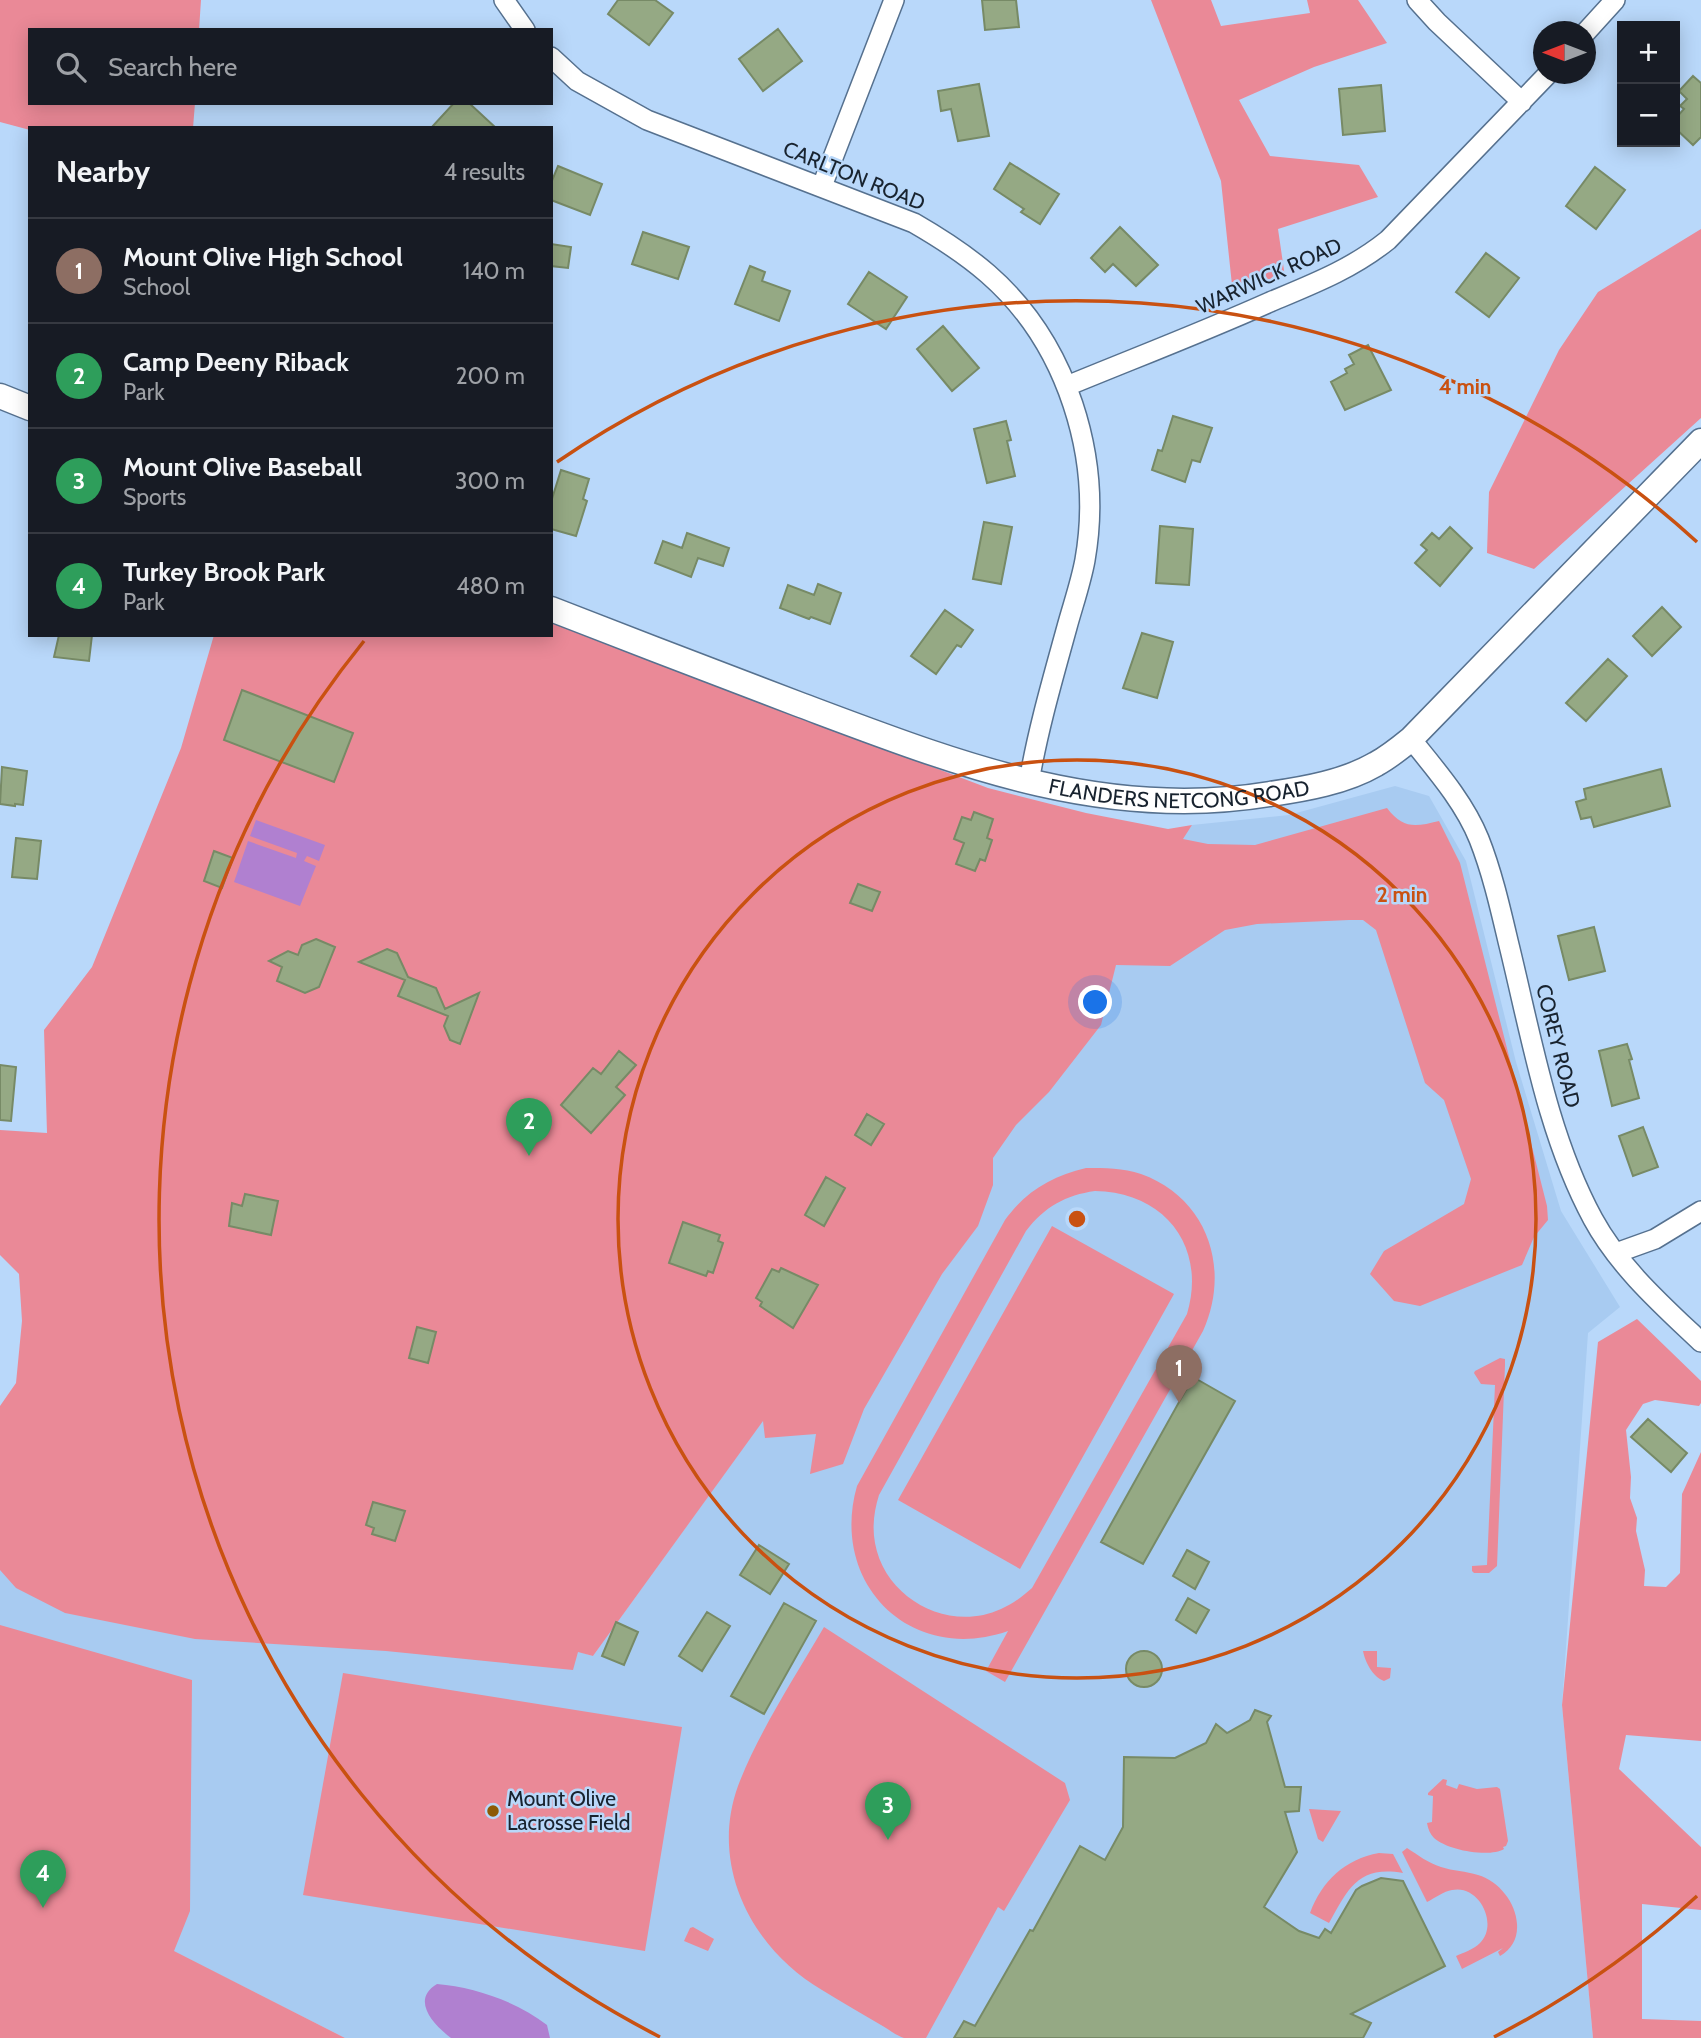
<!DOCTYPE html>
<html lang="en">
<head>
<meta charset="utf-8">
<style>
  :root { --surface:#171b24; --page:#20242c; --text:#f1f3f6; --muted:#9ea1a6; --line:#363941; --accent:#c4ae8a }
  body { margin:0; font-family:Cabin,sans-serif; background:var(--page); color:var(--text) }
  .controls { position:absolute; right:21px; top:21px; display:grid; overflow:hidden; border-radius:0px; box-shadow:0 4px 18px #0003 }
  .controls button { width:63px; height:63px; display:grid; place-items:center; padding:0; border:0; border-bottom:2px solid var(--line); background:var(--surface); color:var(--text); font:35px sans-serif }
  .compass { position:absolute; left:1533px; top:21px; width:63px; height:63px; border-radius:50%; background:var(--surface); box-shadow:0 4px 18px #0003; rotate:270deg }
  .you { position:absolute; left:1096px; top:1003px; width:24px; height:24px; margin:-18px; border:5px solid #fff; border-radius:50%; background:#1a73e8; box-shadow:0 0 0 10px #1a73e833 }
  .badge { display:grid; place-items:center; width:46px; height:46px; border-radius:50%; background:var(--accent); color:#fff; font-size:23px; font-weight:700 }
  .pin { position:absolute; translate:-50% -58px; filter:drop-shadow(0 2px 4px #0008) }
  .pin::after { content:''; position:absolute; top:37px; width:24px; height:21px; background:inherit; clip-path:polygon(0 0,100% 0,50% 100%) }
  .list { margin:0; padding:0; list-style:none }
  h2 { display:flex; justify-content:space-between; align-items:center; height:91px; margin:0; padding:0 28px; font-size:30px }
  h2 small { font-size:23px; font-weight:400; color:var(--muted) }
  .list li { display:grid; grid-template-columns:46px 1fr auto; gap:21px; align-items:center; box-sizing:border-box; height:105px; padding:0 28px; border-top:2px solid var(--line) }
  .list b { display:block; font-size:26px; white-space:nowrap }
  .list p { margin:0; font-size:23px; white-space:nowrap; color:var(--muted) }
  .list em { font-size:23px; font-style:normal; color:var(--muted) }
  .icon { flex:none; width:38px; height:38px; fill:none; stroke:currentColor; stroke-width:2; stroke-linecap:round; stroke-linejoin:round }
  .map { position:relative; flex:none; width:1701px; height:2038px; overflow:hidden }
  .search { position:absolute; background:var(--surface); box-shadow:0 4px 18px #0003; left:28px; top:28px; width:525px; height:77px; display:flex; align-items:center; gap:18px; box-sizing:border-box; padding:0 24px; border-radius:0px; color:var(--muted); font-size:26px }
  .panel { position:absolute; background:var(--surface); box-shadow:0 4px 18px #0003; left:28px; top:126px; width:525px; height:511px; border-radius:0px }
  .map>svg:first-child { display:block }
  .built { fill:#a8cbf1 }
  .green { fill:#ea8997; fill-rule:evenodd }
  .water { fill:#b080d0 }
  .building { fill:#95a984; stroke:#778a66; stroke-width:2 }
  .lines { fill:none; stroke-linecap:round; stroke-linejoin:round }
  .minor-casing { stroke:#56718f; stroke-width:22 }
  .major-casing { stroke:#56718f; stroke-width:27 }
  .minor { stroke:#fff; stroke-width:19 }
  .major { stroke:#fff; stroke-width:24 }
  .ring { fill:none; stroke:#c95111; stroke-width:3.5 }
  .poi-dot { fill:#8d5a06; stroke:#b9d8fa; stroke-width:2.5 }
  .labels { text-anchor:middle; stroke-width:5; stroke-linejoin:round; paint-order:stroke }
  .street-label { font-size:21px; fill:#18232f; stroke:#b9d8fa }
  .poi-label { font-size:21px; fill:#18232f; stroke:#b9d8fa; text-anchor:start }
  .centre { fill:#c95111; stroke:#b9d8fa; stroke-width:3.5 }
  .ring-label { font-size:21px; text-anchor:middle; font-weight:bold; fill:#c95111; stroke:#b9d8fa; stroke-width:5; stroke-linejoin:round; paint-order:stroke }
</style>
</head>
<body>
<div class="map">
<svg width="1701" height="2038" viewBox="0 0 1701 2038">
  <rect width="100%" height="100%" fill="#b9d8fa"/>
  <path class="built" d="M1395,786l34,10 37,65 50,201 45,149 59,96 -32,26 -26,372 31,333h-1248l-345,-174v-390l593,182 599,-831 97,-10z"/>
  <path class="green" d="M0,0h201l-2,30h-169v73h165l-2,25h-163v2l-30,-8z
    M1151,0h60l10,26 89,-13 -3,-13h51l29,43 -73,24 -75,33 31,56 89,9 19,32 -100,32 7,48 -53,8 -11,-104z
    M1701,229v189l-167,151 -47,-16 2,-61 70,-142 39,-58z
    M551,622l437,166 98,25 82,16 24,-4 -9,14 25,5 47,1 132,-37c16,21 28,19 52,13l21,42 87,343 1,14 -14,17 -12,28 -102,41 -26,-5 -24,-27 14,-23 80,-47 7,-25 -27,-79 -19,-17 -49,-153 -13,-10h-14l-92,4 -32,6 -55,36 -54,-1 -15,60 -52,67 -33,33 -23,33v27l-15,41 -36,48 -78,135 -21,55 -33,10 6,-40 -51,4 -2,-17 -170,235 -15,-4 -5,18 -187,-19 -191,-12 -130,-26 -49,-25 -16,-18v-164l16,-23 6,-62 -3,-47 -19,-19v-125l47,3 -3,-103 48,-63 89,-219 33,-113h337z
    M1086,1168c19,0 37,0 55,6 67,24 90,95 62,157l-198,351 -19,-11 22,-40c-97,34 -179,-47 -151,-145l148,-266c21,-29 47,-44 81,-52zM1095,1191c70,1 112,56 92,123l-155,274c-9,8 -19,16 -31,21 -52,24 -116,-10 -126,-66 -3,-16 -1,-32 4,-48l147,-264c18,-24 40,-36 69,-40z
    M1052,1226l122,68 -154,275 -122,-69z
    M1637,1319l64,62v22l-2,3 -44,-6 -12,4 -17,26 5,47 -1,21 7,20 -1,13 9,39 -1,16 22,1 14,-14 2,-79 19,-42v289l-75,-6 -7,34 82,78v63l-59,-6v115l59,2v17h-108l-31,-333 36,-363z
    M1500,1358l5,1v6l-8,201 -8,7h-15l-2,-2v-5l15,-1 8,-180 -14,-1 -7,-11 1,-2z
    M0,1625l192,55 -2,231 -16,40 171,87h-345z
    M824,1627l241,156 5,17 -66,111 -6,-4 -72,131c-7,0 -15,0 -22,0 -7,-2 -16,-9 -23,-13 -20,-12 -40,-23 -59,-35 -70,-41 -113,-124 -84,-204 20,-53 57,-109 86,-159z
    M1363,1651h14v16l14,1 -1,10 -6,3c-11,-4 -19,-19 -21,-30z
    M343,1673l339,54 -37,224 -342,-56z
    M1443,1779l4,1 -1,5 11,4 2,-5 18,5 20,-2 3,2 8,52 -2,5 -3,1 1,2c-15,9 -57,1 -70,-11 -4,-4 -6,-9 -7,-15l5,-1 1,-26 -5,-1v-2z
    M1309,1809l32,2 -18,31 -5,-3z
    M1407,1848c11,7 21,15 34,19 12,4 25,4 37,8 21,6 38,28 39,49 1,14 -5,25 -17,32l-2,-4 5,-4 -41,21 -6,-13c7,-3 18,-7 24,-13 19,-19 -1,-59 -28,-53 -8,1 -17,8 -25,12l-25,-50z
    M1379,1853l14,1 10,19c-46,-8 -55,17 -74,50l-19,-10c12,-32 35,-54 69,-60z
    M693,1927l21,12 -6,12 -24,-10 6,-13z"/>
  <path class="water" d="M256,820l69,25 -6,16 -12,-5 -3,5 12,5 -16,40 -66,-24 14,-41 48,17 1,-5 -47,-17z
    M437,1984c37,3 81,18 110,41l3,13h-99c-17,-13 -41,-38 -14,-54z"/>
  <path class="building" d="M618,0h37l18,13 -24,32 -41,-31z
    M982,0h34l3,27 -34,3z
    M778,29l24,32 -39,30 -24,-32z
    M1693,76l8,7v54l-8,8 -18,-17v-9l9,-10 -4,-3 7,-7 -8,-8z
    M979,84l10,52 -31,5 -7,-32 -10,2 -3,-20z
    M1381,85l4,46 -42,4 -4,-46z
    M454,103h15l27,25h-65z
    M1010,163l49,31 -19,30 -19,-12 3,-3 -30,-20z
    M558,166l44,18 -12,31 -39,-15v-17z
    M1595,167l30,23 -29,39 -30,-23z
    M1120,227l38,38 -22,21 -23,-22 -8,8 -14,-14z
    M643,232l46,15 -11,32 -46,-15z
    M551,244l20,3 -3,21 -17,-2z
    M1486,253l33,25 -30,39 -33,-25z
    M750,266l15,6 -3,9 28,10 -11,30 -44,-17z
    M869,272l38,25 -21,32 -38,-25z
    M943,326l36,42 -27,23 -35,-42z
    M1368,345l23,45 -46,20 -14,-28 16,-9 -2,-4 9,-5 -5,-9z
    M1173,416l39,12 -12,34 -8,-2 -7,22 -33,-12 6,-20 4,1z
    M1006,421l5,19 -4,1 8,35 -28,7 -13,-54z
    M561,470l28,9 -6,20 4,2 -11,35 -25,-7v-27z
    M984,522l28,5 -11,57 -28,-5z
    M1160,526l33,3 -4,56 -33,-2z
    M1450,527l22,21 -32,38 -25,-23 12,-13 -6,-5 11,-12 7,6z
    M687,533l42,15 -6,18 -25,-8 -7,19 -36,-14 8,-22 19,7z
    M818,584l23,9 -11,31 -19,-7 -2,2 -29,-11 8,-23 26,10z
    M1662,607l19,20 -29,29 -19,-20z
    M945,610l28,20 -12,17 -4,-2 -21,29 -25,-18z
    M1142,633l31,9 -16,56 -34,-10z
    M59,635h33l-3,26 -35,-4z
    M1608,659l19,17 -41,45 -20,-18z
    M242,690l111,43 -19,49 -110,-42z
    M2,767l25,4 -4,34 -8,-1v2l-15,-2z
    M1661,769l9,37 -76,21 -3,-10 -10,2 -5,-17 10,-3 -2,-10z
    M974,812l19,7 -6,19 5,2 -7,21 -5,-2 -5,12 -19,-7 8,-21 -10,-4 8,-22 9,3z
    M16,838l25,3 -4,38 -25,-2z
    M214,851l19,7 -11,30 -18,-7z
    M858,884l22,8 -8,19 -22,-8z
    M1594,927l11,44 -36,9 -11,-44z
    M316,939l19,8 -16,40 -14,6 -28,-12 5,-14 -13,-6 19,-10 10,4 4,-10z
    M387,949l10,4 11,24 28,11 9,21 34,-16 -19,51 -10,-4 -6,-14 4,-10 -50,-20 7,-16 -46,-18z
    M1627,1044l5,15 -3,1 10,38 -27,8 -13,-55z
    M619,1051l17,14 -20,22 9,8 -34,38 -30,-28 32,-37 8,6z
    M0,1065l16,2 -5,54 -11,-1z
    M867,1114l17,10 -13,21 -16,-10z
    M1643,1127l15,40 -25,9 -14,-40z
    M826,1177l19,11 -21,38 -19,-11z
    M245,1194l33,7 -7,34 -42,-9 3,-23 10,3z
    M683,1222l37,13 -2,6 5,2 -10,30 -5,-2 -2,5 -37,-13z
    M781,1268l37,17 -25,43 -33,-22 2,-4 -6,-4 16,-29 7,3z
    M417,1327l19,5 -8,31 -19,-5z
    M1193,1377l42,24 -92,163 -42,-22z
    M1648,1419l39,34 -16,19 -40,-35z
    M373,1502l32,9 -10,30 -23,-7 2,-6 -8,-3z
    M759,1545l30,19 -19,30 -30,-19z
    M1187,1550l22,12 -14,27 -22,-13z
    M1188,1598l21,12 -13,23 -20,-13z
    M784,1603l32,18 -52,93 -33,-18z
    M707,1612l23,14 -28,45 -23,-15z
    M616,1622l22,10 -14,33 -22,-9z
    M1126 1669a18 18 0 1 1 36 0a18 18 0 1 1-36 0Z
    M1255,1710l16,6 -4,6 18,65h16l-2,24 -14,1 12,40 -33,55 35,24 20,7 6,-9 6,4 25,-43 6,-4 19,-8 22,3 42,85 -94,48 20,9 -8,15h-409l10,-17 11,5 55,-96 3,1 47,-85 25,14 18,-33 1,-70 51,1 31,-15 10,-19 11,9 23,-13z"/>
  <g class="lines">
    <g class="minor-casing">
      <path id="minor" d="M504,0l21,30
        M1417,0l20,22 85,80
        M1586,32l29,-32
        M551,57l26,24 70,39 267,103c26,15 51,31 74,51 79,69 115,183 97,286 -4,22 -12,45 -18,67 -14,51 -29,102 -38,155
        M822,186l72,-186
        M1067,386c68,-28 136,-54 203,-84 43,-18 82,-33 118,-62l160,-166
        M1411,739c25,31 53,63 68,100 13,33 21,68 29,102 23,93 39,193 85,278 26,48 69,86 108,123
        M1616,1253l39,-14 46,-28"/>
    </g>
    <g class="major-casing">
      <g id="major">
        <path d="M0,396l30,12"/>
        <path id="s1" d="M551,609c82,32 165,64 247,95 155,58 303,118 472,90 35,-5 75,-12 106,-30 13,-7 24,-16 35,-25l290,-298"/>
      </g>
    </g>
    <use href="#minor" class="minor"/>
    <use href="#major" class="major"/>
  </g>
  <g class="ring">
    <circle cx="1077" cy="1219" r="459"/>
    <path d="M1697 1896A918 918 0 0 1 1494 2037M660 2037A918 918 0 0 1 364 641M557 462A918 918 0 0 1 1697 542"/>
  </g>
  <circle class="poi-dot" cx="493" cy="1811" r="7"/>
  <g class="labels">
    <g class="street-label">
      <text transform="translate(854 176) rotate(22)" y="7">CARLTON ROAD</text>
      <text transform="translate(1269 276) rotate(-24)" y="7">WARWICK ROAD</text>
      <text dy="7" stroke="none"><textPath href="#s1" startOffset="660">FLANDERS NETCONG ROAD</textPath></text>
      <text transform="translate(1558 1046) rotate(76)" y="7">COREY ROAD</text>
    </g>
    <g class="poi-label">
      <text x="507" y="1806">Mount Olive<tspan x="507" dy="24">Lacrosse Field</tspan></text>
    </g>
  </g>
  <circle cx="1077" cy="1219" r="10" class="centre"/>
  <g class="ring-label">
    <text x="1465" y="394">4 min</text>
    <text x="1402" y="902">2 min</text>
  </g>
</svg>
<div class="controls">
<button>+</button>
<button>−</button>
</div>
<svg class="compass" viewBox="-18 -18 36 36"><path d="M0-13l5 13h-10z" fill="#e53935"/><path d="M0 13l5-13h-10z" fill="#9ea1a6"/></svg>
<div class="you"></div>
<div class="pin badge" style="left:1179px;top:1403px;background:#8d6e63">1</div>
<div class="pin badge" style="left:529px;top:1156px;background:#2e9e5b">2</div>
<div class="pin badge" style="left:888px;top:1840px;background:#2e9e5b">3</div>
<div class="pin badge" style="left:43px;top:1908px;background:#2e9e5b">4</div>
<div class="search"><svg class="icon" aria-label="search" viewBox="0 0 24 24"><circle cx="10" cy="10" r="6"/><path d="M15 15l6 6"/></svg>Search here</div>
<section class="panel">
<h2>Nearby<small>4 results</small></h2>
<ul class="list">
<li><span class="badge" style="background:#8d6e63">1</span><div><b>Mount Olive High School</b><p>School</p></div><em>140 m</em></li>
<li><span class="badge" style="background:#2e9e5b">2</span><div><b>Camp Deeny Riback</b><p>Park</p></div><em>200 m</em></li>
<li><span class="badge" style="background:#2e9e5b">3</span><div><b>Mount Olive Baseball</b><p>Sports</p></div><em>300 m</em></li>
<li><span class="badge" style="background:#2e9e5b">4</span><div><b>Turkey Brook Park</b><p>Park</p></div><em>480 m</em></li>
</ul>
</section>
</div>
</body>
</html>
